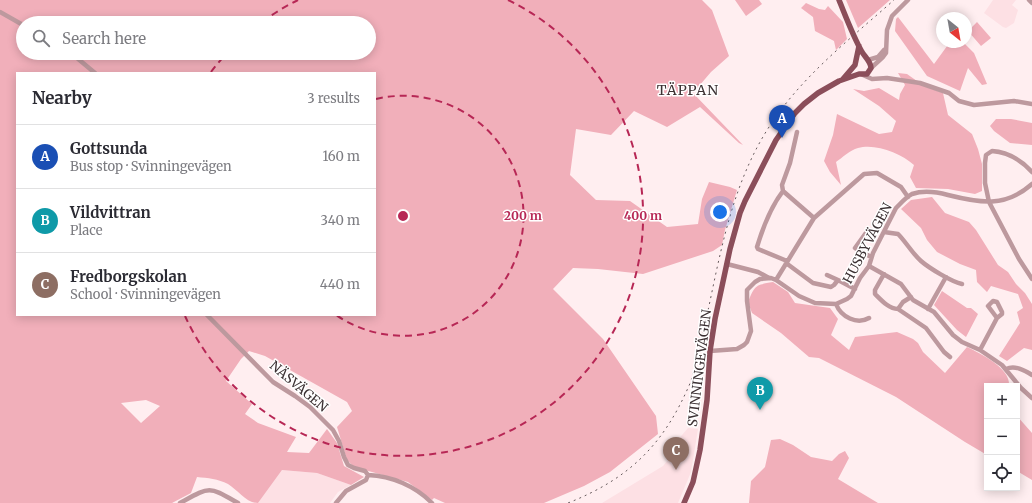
<!DOCTYPE html>
<html lang="en">
<head>
<meta charset="utf-8">
<style>
  :root { --surface:#fff; --page:#f7f7f7; --text:#2b2b33; --muted:#7c7c81; --line:#e1e1e2; --accent:#b72755 }
  body { margin:0; font-family:Merriweather,serif; background:var(--page); color:var(--text) }
  .controls { position:absolute; right:12px; bottom:12px; display:grid; overflow:hidden; border-radius:0px; box-shadow:0 2px 10px #0003 }
  .controls button { width:36px; height:36px; display:grid; place-items:center; padding:0; border:0; border-bottom:1px solid var(--line); background:var(--surface); color:var(--text); font:20px sans-serif }
  .compass { position:absolute; left:936px; top:12px; width:36px; height:36px; border-radius:50%; background:var(--surface); box-shadow:0 2px 10px #0003; rotate:149deg }
  .you { position:absolute; left:720px; top:212px; width:14px; height:14px; margin:-10px; border:3px solid #fff; border-radius:50%; background:#1a73e8; box-shadow:0 0 0 6px #1a73e833 }
  .badge { display:grid; place-items:center; width:26px; height:26px; border-radius:50%; background:var(--accent); color:#fff; font-size:13px; font-weight:700 }
  .pin { position:absolute; translate:-50% -33px; filter:drop-shadow(0 1px 2px #0008) }
  .pin::after { content:''; position:absolute; top:21px; width:14px; height:12px; background:inherit; clip-path:polygon(0 0,100% 0,50% 100%) }
  .list { margin:0; padding:0; list-style:none }
  h2 { display:flex; justify-content:space-between; align-items:center; height:52px; margin:0; padding:0 16px; font-size:17px }
  h2 small { font-size:13px; font-weight:400; color:var(--muted) }
  .list li { display:grid; grid-template-columns:26px 1fr auto; gap:12px; align-items:center; box-sizing:border-box; height:64px; padding:0 16px; border-top:1px solid var(--line) }
  .list b { display:block; font-size:15px; white-space:nowrap }
  .list p { margin:0; font-size:13px; white-space:nowrap; color:var(--muted) }
  .list em { font-size:13px; font-style:normal; color:var(--muted) }
  .icon { flex:none; width:22px; height:22px; fill:none; stroke:currentColor; stroke-width:2; stroke-linecap:round; stroke-linejoin:round }
  .map { position:relative; flex:none; width:1032px; height:503px; overflow:hidden }
  .search { position:absolute; background:var(--surface); box-shadow:0 2px 10px #0003; left:16px; top:16px; width:360px; height:44px; display:flex; align-items:center; gap:10px; box-sizing:border-box; padding:0 14px; border-radius:22px; color:var(--muted); font-size:15px }
  .panel { position:absolute; background:var(--surface); box-shadow:0 2px 10px #0003; left:16px; top:72px; width:360px; height:244px; border-radius:0px }
  .map>svg:first-child { display:block }
  .built { fill:#fde0e4 }
  .green { fill:#f1afba; fill-rule:evenodd }
  .lines { fill:none; stroke-linecap:round; stroke-linejoin:round }
  .minor { stroke:#bd999e; stroke-width:4.5 }
  .major { stroke:#8b4e5a; stroke-width:5.5 }
  .rail { stroke:#675b5d; stroke-width:1; stroke-dasharray:2 4; stroke-linecap:butt }
  .ring { fill:none; stroke:#b72755; stroke-width:2; stroke-dasharray:7 5 }
  .labels { text-anchor:middle; stroke-width:3; stroke-linejoin:round; paint-order:stroke }
  .street-label { font-size:13px; fill:#3c3133; stroke:#fff }
  .neighbourhood-label { font-size:14px; letter-spacing:1px; fill:#3c3133; stroke:#fff }
  .centre { fill:#b72755; stroke:#fff; stroke-width:2 }
  .ring-label { font-size:12px; text-anchor:middle; font-weight:bold; fill:#b72755; stroke:#fff; stroke-width:3; stroke-linejoin:round; paint-order:stroke }
</style>
</head>
<body>
<div class="map">
<svg width="1032" height="503" viewBox="0 0 1032 503">
  <rect width="100%" height="100%" fill="#ffeef0"/>
  <path class="built" d="M993,0h23l-4,5 6,5 -4,13 -8,5 -3,-1 -19,-14z
    M688,428l10,1 -7,43 -13,31h-76l61,-37 5,-6 8,-18z
    M282,470l35,3 34,12 -13,7 -8,11h-72z"/>
  <path class="green" d="M0,0h702l10,10 17,46 -18,16 -18,21 50,52 -4,-2 -39,-36 -33,20 -33,-16 -23,24 -35,-6 -6,46 26,25 34,1 37,26 31,-3 4,-25 7,-17 21,5 7,3 -12,40 -3,15 -9,6 -70,23 -45,-5 -25,-1 -20,21 50,50 53,77 2,18 -48,38 -26,14 -40,17h-99l-11,-5 -2,2 -24,-18 -54,-15 -7,-7 -10,-33 15,-16 -5,-9 -82,-46 -16,-5 -8,8 -15,22 26,23 -7,10 13,9 38,14 -9,15 22,1 18,-24 10,14 7,23 20,11 -13,8 -34,-12 -35,-3 -24,33c-12,0 -20,-13 -30,-19 -10,-5 -20,-6 -31,-7l-6,16 -19,10h-172zM23,23h346v30h-346zM17,73h358v242h-358zM146,400l14,6 -19,17 -20,-20z
    M735,0h24l3,4 -16,12z
    M846,0h44l-32,28z
    M806,3l13,6 6,1 3,-4 15,16 4,17 -11,11 -2,-9 -19,-10 -2,-14 -12,-9z
    M898,17l36,47 16,-22h13l11,11 13,31 -5,1 -14,-17 -8,23 -33,-15 -32,-45 1,-12z
    M977,22l14,16 -10,8 -13,-15z
    M898,73l9,1 17,12 19,7 5,22 24,19 6,15 4,15v27l-7,3 -27,-5 -32,-1 -6,-11 4,-12c-13,-12 -39,-22 -56,-17 -8,2 -16,10 -22,14l5,23 -11,-13 -6,-11 9,-26 4,-21 42,20 13,-2 4,-11 -17,-15 -26,-17 11,2 15,-3 20,12 1,-6 5,-9z
    M996,119h15l21,4v22l-22,-2 -16,-12 -4,-5z
    M932,197l13,16 24,9 7,8 22,35 10,7 8,12 9,9 7,11v46l-8,-2 -17,13 -8,-5 21,-33 -3,-11 6,-4 -5,-14 -27,-8 -4,6 -10,-10 -1,-12 -16,-6 -23,-12 -10,-12 -6,-12 -20,-19 10,-9z
    M773,282l15,10 7,11 35,5 8,11 -7,16 18,15 6,-13 42,-5 16,7 5,4 5,9 22,21 22,-26c14,7 44,21 42,39h-22v69l-22,-13 -69,-45 -77,-39 -10,-1 -28,-24 -29,-20 -4,-11c7,-17 7,-17 25,-20z
    M942,291l25,17h4l7,6 -12,23 -9,-7 -23,-25z
    M1017,416l15,17v47l-15,-9z
    M780,439l13,6 18,12 21,4 7,-7 6,-3 4,7 -11,21 40,24h-129l2,-22 14,-14 6,-27z"/>
  <g class="lines">
    <path class="minor" d="M1029,0l3,3
      M0,12l23,13
      M71,53l24,20
      M868,60l10,-3 6,-7
      M871,68l12,-11 3,-4 1,-23 5,-14 16,-16
      M863,75l9,4 15,-1 33,5 29,10 10,8 15,4 40,-4 18,3
      M797,132l-7,31 -8,22 1,6 31,27
      M1032,172c-11,-12 -24,-20 -40,-21l-6,4 -1,8v20l4,19 30,57 13,20
      M783,191c-13,17 -20,36 -26,56l1,2 29,12
      M868,230l-13,18 16,9
      M884,232l14,2c8,8 14,19 23,27 8,7 31,21 41,23
      M786,263l27,20 18,4 3,-2 4,-5 17,9
      M727,264l31,8 11,6
      M869,266l32,18 12,16 21,12 19,23 9,7 18,8 22,15 19,23 11,10
      M884,274l-9,16v4c6,6 14,15 23,15l5,-7 8,-5
      M827,275l11,5
      M776,280l38,-62 50,-44 13,-1 24,14 7,10
      M836,304c5,13 21,21 33,14
      M898,309l28,19 18,24 6,5
      M928,309l18,-32
      M207,315l66,67 22,14 15,11 23,23 6,11 5,16 4,8 6,3 11,3 3,4
      M980,350l17,-32 5,-4v-2l-5,-10 -4,-1 -5,5 9,12
      M710,351l27,-2 7,-4 3,-3 4,-11 -4,-30v-11l8,-8 5,-3 11,-1 5,2 23,16 16,7 21,1 11,-5 4,-3 9,-18 9,-12 4,-13 23,-45c5,-5 10,-11 16,-14 12,-4 25,-2 36,1 32,8 57,13 84,-11
      M1006,369c9,-4 18,1 26,6
      M368,475c24,1 47,11 64,28
      M180,503c31,-17 28,-17 58,0
      M336,503l10,-12 20,-11 2,-5"/>
    <path class="major" d="M843,79l12,-14 4,-19
      M684,503l9,-21 7,-32 7,-50 3,-49 5,-32 15,-70 10,-36 5,-12 31,-61 19,-27 9,-9 14,-11 21,-12 20,-7h8l4,-6c0,-6 -5,-10 -9,-16 -9,-16 -16,-35 -23,-52"/>
    <path class="rail" d="M568,503c63,-25 97,-60 123,-122 25,-85 29,-178 78,-254 32,-50 81,-88 125,-127"/>
  </g>
  <g class="ring">
    <path d="M376 99A120 120 0 1 1 336 315"/>
    <path d="M211 72A240 240 0 0 1 226 54M262 22A240 240 0 0 1 298 0M508 0A240 240 0 1 1 185 316"/>
  </g>
  <g class="labels">
    <g class="street-label">
      <text transform="translate(867 243) rotate(-62)" y="5">HUSBYVÄGEN</text>
      <text transform="translate(699 368) rotate(-83)" y="5">SVINNINGEVÄGEN</text>
      <text transform="translate(299 386) rotate(40)" y="5">NÄSVÄGEN</text>
    </g>
    <g class="neighbourhood-label">
      <text x="688" y="95">TÄPPAN</text>
    </g>
  </g>
  <circle cx="403" cy="216" r="6" class="centre"/>
  <g class="ring-label">
    <text x="523" y="220">200 m</text>
    <text x="643" y="220">400 m</text>
  </g>
</svg>
<div class="controls">
<button>+</button>
<button>−</button>
<button><svg class="icon" aria-label="locate" viewBox="0 0 24 24"><circle cx="12" cy="12" r="6"/><path d="M12 2v4M12 18v4M2 12h4M18 12h4"/></svg></button>
</div>
<svg class="compass" viewBox="-18 -18 36 36"><path d="M0-13l5 13h-10z" fill="#e53935"/><path d="M0 13l5-13h-10z" fill="#7c7c81"/></svg>
<div class="you"></div>
<div class="pin badge" style="left:782px;top:138px;background:#1a4fb4">A</div>
<div class="pin badge" style="left:760px;top:410px;background:#0f9aa8">B</div>
<div class="pin badge" style="left:676px;top:470px;background:#8d6e63">C</div>
<div class="search"><svg class="icon" aria-label="search" viewBox="0 0 24 24"><circle cx="10" cy="10" r="6"/><path d="M15 15l6 6"/></svg>Search here</div>
<section class="panel">
<h2>Nearby<small>3 results</small></h2>
<ul class="list">
<li><span class="badge" style="background:#1a4fb4">A</span><div><b>Gottsunda</b><p>Bus stop · Svinningevägen</p></div><em>160 m</em></li>
<li><span class="badge" style="background:#0f9aa8">B</span><div><b>Vildvittran</b><p>Place</p></div><em>340 m</em></li>
<li><span class="badge" style="background:#8d6e63">C</span><div><b>Fredborgskolan</b><p>School · Svinningevägen</p></div><em>440 m</em></li>
</ul>
</section>
</div>
</body>
</html>
